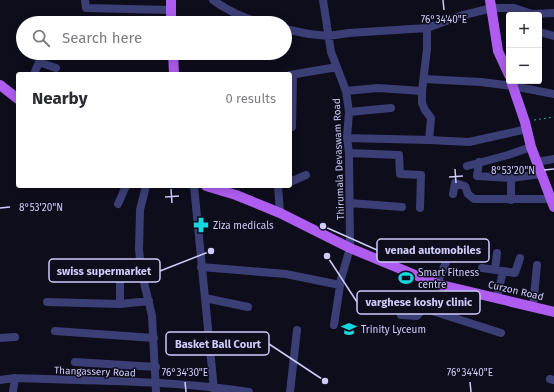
<!DOCTYPE html>
<html lang="en">
<head>
<meta charset="utf-8">
<style>
  :root { --surface:#fff; --page:#f2f2f3; --text:#2b2b33; --muted:#7c7c81; --line:#e1e1e2 }
  body { margin:0; font-family:"Fira Sans",sans-serif; background:var(--page); color:var(--text) }
  .controls { position:absolute; right:12px; top:12px; display:grid; overflow:hidden; border-radius:4px; box-shadow:0 2px 10px #0003 }
  .controls button { width:36px; height:36px; display:grid; place-items:center; padding:0; border:0; border-bottom:1px solid var(--line); background:var(--surface); color:var(--text); font:20px sans-serif }
  .list { margin:0; padding:0; list-style:none }
  h2 { display:flex; justify-content:space-between; align-items:center; height:52px; margin:0; padding:0 16px; font-size:17px }
  h2 small { font-size:13px; font-weight:400; color:var(--muted) }
  .icon { flex:none; width:22px; height:22px; fill:none; stroke:currentColor; stroke-width:2; stroke-linecap:round; stroke-linejoin:round }
  .map { position:relative; flex:none; width:554px; height:392px; overflow:hidden }
  .search { position:absolute; background:var(--surface); box-shadow:0 2px 10px #0003; left:16px; top:16px; width:276px; height:44px; display:flex; align-items:center; gap:10px; box-sizing:border-box; padding:0 14px; border-radius:22px; color:var(--muted); font-size:15px }
  .panel { position:absolute; background:var(--surface); box-shadow:0 2px 10px #0003; left:16px; top:72px; width:276px; height:116px; border-radius:4px }
  .map>svg:first-child { display:block }
  .lines { fill:none; stroke-linecap:round; stroke-linejoin:round }
  .path { stroke:#37a395; stroke-width:1; stroke-dasharray:2 3; stroke-linecap:butt }
  .minor { stroke:#3c3e76; stroke-width:8 }
  .major { stroke:#af5df0; stroke-width:10 }
  .ticks { fill:none; stroke:#ceccfa; stroke-width:1.5 }
  .labels { text-anchor:middle; stroke-width:3; stroke-linejoin:round; paint-order:stroke }
  .street-label { font-size:10px; fill:#ceccfa; stroke:#0e0d1c }
  .poi-label { font-size:10px; fill:#ceccfa; stroke:#0e0d1c; text-anchor:start }
  .ticks-label { font-size:10px; text-anchor:middle; fill:#ceccfa; stroke:#0e0d1c; stroke-width:3; stroke-linejoin:round; paint-order:stroke }
  .leader { fill:none; stroke:#ceccfa; stroke-width:1.5 }
  .callout-dot { fill:#ceccfa; stroke:#0e0d1c; stroke-width:1.5 }
  .callout { fill:#0e0d1c; stroke:#ceccfa; stroke-width:1.5 }
  .callout-label { font-size:11px; text-anchor:middle; font-weight:bold; fill:#ceccfa }
</style>
</head>
<body>
<div class="map">
<svg width="554" height="392" viewBox="0 0 554 392">
  <rect width="100%" height="100%" fill="#0e0d1c"/>
  <g class="lines">
    <path class="path" d="M534,120l20,-3"/>
    <path class="minor" d="M85,0l1,8 85,2
      M213,0c15,11 30,18 49,23
      M323,0l8,52 15,39 3,21 -2,26 2,15 1,95 -9,31 -7,46
      M285,29l24,5 19,2 21,-3 78,-5 33,-12 32,-8h22l18,6 22,-1
      M539,32l15,4
      M34,74l5,-12 17,6
      M290,75l47,-8
      M424,79l57,3 32,4 41,8
      M346,91l32,-3 44,3v12l3,7 6,8 -2,22 40,2 58,-13
      M422,91l5,-42v-21
      M349,112l42,-4
      M292,127l1,-52
      M347,138l82,2
      M349,153l50,2 1,19 21,1 -1,33
      M479,162l-2,14 34,2 30,-4
      M537,162l17,-3
      M467,166l41,-11 23,-8
      M511,178v22
      M290,182l16,-7
      M146,186l-6,24 -1,39 2,21 11,46 4,76
      M194,186l20,204
      M278,186l2,27
      M453,194l2,-11 10,3 3,8 6,5h77
      M350,203l52,4
      M118,204l8,-18
      M53,267l88,3
      M201,267l85,7 54,11
      M482,268l21,3
      M120,269v35
      M495,270l2,-17
      M437,284l14,-34
      M205,298l43,9
      M497,298l6,-27 12,2 5,-15
      M47,302l73,2 29,-3
      M533,307l4,-42
      M401,315l16,1 5,-6 4,-1 75,24
      M454,318l9,-28
      M55,331l99,7
      M0,338l15,-1
      M209,342l26,1
      M75,362l81,5
      M550,379l4,1
      M0,380l15,-2c78,3 157,2 234,14
      M13,392l2,-14
      M290,392l7,-62"/>
    <path class="major" d="M171,0v23
      M490,0l8,51 11,24
      M173,53l1,21
      M511,81l14,41 6,25 23,60
      M0,85l18,14
      M206,186l30,9 44,18 70,35 87,36 117,28"/>
  </g>
  <path class="ticks" d="M443,0l1,10M455,169l1,14M544,170l10,-1M449,177l14,-1M171,189l1,14M165,197l14,-1M0,208l10,-1M185,382l1,10M470,382l1,10"/>
  <defs>
    <g id="pharmacy-bare" transform="scale(1.2)"><path d="M-2-6h4v4h4v4h-4v4h-4v-4h-4v-4h4Z" fill="#14d8de" stroke="#0e0d1c" stroke-width="2.5" paint-order="stroke"/></g>
    <g id="stadium-bare" transform="scale(1.2)"><path d="M0-5a6.5 5 0 1 0 0 10a6.5 5 0 1 0 0-10ZM-3.5-1.8h7v3.6h-7Z" fill="#14d8de" stroke="#0e0d1c" stroke-width="2.5" paint-order="stroke"/></g>
    <g id="school-bare" transform="scale(1.2)"><path d="M0-5L7-2L0 1L-7-2ZM-4 1L0 2.5L4 1V4Q0 6-4 4Z" fill="#14d8de" stroke="#0e0d1c" stroke-width="2.5" paint-order="stroke"/></g>
  </defs>
  <g fill-rule="evenodd">
    <use href="#pharmacy-bare" x="201" y="225"/>
    <use href="#stadium-bare" x="406" y="278"/>
    <use href="#school-bare" x="349" y="329"/>
  </g>
  <g class="labels">
    <g class="street-label">
      <text transform="translate(338 159) rotate(-92)" y="4">Thirumala Devaswam Road</text>
      <text transform="translate(516 290) rotate(13)" y="4">Curzon Road</text>
      <text transform="translate(95 371) rotate(2)" y="4">Thangassery Road</text>
    </g>
    <g class="poi-label">
      <text x="213" y="229">Ziza medicals</text>
      <text x="418" y="276">Smart Fitness<tspan x="418" dy="12">centre</tspan></text>
      <text x="361" y="333">Trinity Lyceum</text>
    </g>
  </g>
  <g class="ticks-label">
    <text x="444" y="23">76°34'40"E</text>
    <text x="513" y="174">8°53'20"N</text>
    <text x="41" y="211">8°53'20"N</text>
    <text x="185" y="376">76°34'30"E</text>
    <text x="470" y="376">76°34'40"E</text>
  </g>
  <path class="leader" d="M323 226L377 250M211 251L160 271M327 256L357 302M325 381L269 344"/>
  <g class="callout-dot">
    <circle cx="323" cy="226" r="4"/>
    <circle cx="211" cy="251" r="4"/>
    <circle cx="327" cy="256" r="4"/>
    <circle cx="325" cy="381" r="4"/>
  </g>
  <g class="callout">
    <rect x="377" y="239" width="112" height="23" rx="4"/>
    <rect x="49" y="259" width="111" height="23" rx="4"/>
    <rect x="357" y="291" width="123" height="23" rx="4"/>
    <rect x="166" y="332" width="103" height="23" rx="4"/>
  </g>
  <g class="callout-label">
    <text x="433" y="254">venad automobiles</text>
    <text x="104" y="275">swiss supermarket</text>
    <text x="419" y="306">varghese koshy clinic</text>
    <text x="218" y="348">Basket Ball Court</text>
  </g>
</svg>
<div class="controls">
<button>+</button>
<button>−</button>
</div>
<div class="search"><svg class="icon" aria-label="search" viewBox="0 0 24 24"><circle cx="10" cy="10" r="6"/><path d="M15 15l6 6"/></svg>Search here</div>
<section class="panel">
<h2>Nearby<small>0 results</small></h2>
<ul class="list">
</ul>
</section>
</div>
</body>
</html>
